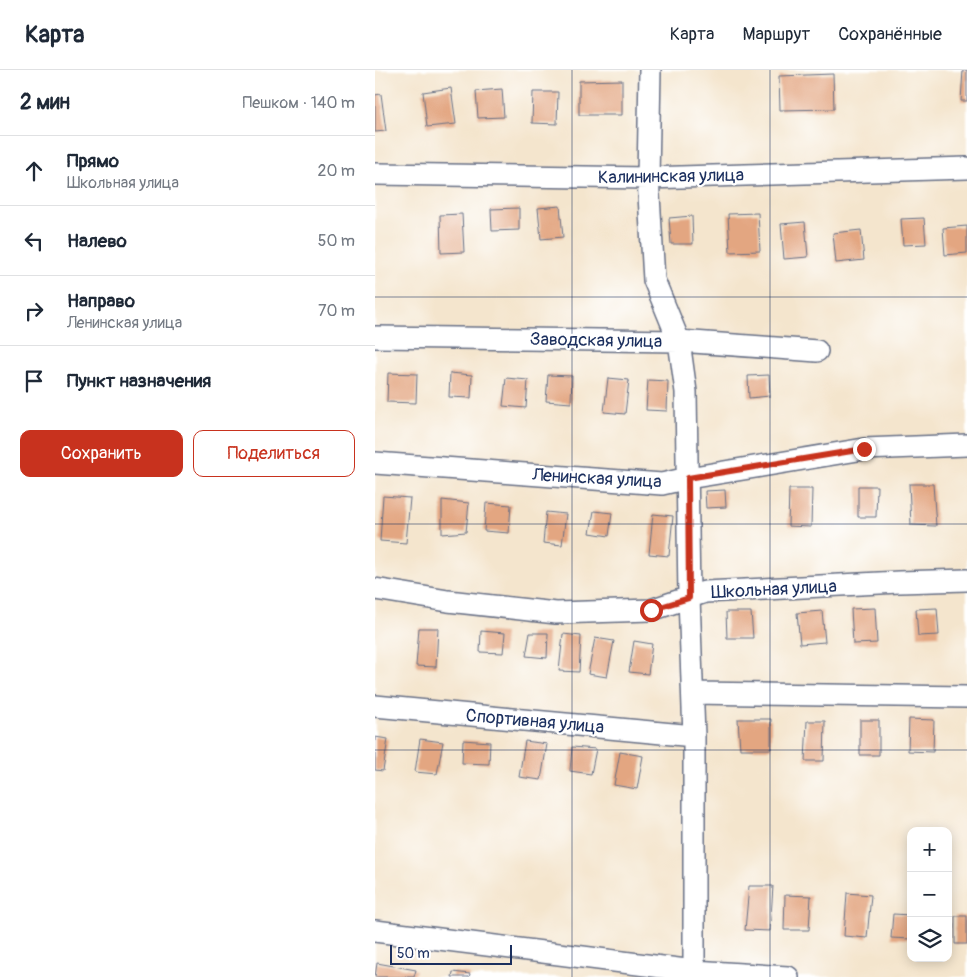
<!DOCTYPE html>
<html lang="ru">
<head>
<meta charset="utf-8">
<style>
  :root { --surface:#fff; --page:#f2f2f3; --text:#1f2937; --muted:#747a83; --line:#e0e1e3; --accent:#c8321e }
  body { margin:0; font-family:Pangolin,sans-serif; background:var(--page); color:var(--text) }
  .controls { position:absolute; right:15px; bottom:15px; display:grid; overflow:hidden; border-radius:10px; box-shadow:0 2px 12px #0003 }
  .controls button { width:45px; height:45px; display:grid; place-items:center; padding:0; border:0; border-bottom:1px solid var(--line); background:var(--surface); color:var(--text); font:25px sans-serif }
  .scale { position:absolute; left:15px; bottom:12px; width:122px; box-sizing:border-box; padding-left:5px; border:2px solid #1b2f5e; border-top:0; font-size:14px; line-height:18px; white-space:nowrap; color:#1b2f5e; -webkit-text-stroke:4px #fff; paint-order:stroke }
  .stop { position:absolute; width:15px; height:15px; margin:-11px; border:4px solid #c8321e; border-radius:50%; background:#fff }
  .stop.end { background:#c8321e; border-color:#fff; box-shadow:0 1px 5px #0008 }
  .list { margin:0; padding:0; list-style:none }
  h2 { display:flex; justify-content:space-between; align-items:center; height:65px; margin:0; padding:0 20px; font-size:21px }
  h2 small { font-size:16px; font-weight:400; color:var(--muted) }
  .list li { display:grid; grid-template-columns:32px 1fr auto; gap:15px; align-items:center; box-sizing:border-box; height:70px; padding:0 20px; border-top:1px solid var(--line) }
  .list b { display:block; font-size:19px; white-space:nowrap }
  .list p { margin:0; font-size:16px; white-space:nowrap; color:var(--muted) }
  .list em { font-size:16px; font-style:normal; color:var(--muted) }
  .actions { display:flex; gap:10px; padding:15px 20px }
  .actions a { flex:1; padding:11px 0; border:1px solid var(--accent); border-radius:10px; text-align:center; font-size:18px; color:var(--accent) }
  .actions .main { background:var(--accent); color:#fff }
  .icon { flex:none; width:28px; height:28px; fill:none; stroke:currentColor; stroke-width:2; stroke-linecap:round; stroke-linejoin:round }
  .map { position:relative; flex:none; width:592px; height:907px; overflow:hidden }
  header { display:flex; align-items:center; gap:30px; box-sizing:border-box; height:70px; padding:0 25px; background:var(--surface); border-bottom:1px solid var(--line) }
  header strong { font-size:24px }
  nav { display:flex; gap:28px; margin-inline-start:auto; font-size:18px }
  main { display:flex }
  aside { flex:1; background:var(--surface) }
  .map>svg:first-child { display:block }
  .building { fill:#e3a681 }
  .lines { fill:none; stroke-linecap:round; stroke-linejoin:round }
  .minor-casing { stroke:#676f85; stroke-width:24 }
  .minor { stroke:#fff; stroke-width:21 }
  .route { stroke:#c8321e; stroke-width:6 }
  .grid { fill:none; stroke:#1b2f5e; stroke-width:1; stroke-opacity:0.55 }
  .labels { text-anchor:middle; stroke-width:4.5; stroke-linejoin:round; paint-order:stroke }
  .street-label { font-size:18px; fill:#1b2f5e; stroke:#fff }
</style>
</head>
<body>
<header>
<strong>Карта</strong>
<nav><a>Карта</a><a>Маршрут</a><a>Сохранённые</a></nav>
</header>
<main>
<aside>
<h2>2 мин<small>Пешком · 140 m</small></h2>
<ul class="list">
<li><svg class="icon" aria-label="ahead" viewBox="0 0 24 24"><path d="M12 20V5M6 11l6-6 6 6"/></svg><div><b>Прямо</b><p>Школьная улица</p></div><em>20 m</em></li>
<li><svg class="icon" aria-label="left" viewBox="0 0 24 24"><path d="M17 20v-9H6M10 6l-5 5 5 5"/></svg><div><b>Налево</b></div><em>50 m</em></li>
<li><svg class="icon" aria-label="right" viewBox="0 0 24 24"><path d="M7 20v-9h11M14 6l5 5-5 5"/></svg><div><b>Направо</b><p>Ленинская улица</p></div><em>70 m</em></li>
<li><svg class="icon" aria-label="arrive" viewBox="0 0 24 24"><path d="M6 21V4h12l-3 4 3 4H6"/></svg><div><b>Пункт назначения</b></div></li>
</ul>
<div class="actions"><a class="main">Сохранить</a><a>Поделиться</a></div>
</aside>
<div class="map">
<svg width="592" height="907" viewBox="0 0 592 907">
  <rect width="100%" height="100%" fill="#fff"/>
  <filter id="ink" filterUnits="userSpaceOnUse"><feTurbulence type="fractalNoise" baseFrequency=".02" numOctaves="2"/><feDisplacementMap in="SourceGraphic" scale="10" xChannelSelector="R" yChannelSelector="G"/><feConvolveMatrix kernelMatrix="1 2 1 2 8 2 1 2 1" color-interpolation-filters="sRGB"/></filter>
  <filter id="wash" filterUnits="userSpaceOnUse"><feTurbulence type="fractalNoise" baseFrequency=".0096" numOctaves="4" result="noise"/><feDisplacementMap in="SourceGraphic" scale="20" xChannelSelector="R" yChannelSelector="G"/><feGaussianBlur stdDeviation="1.12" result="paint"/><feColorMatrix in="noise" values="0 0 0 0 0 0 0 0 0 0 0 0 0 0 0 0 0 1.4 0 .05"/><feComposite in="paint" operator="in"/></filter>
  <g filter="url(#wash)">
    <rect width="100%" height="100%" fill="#f4e5cd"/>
    <g id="blocks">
      <path class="building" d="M588,0h4v31h-6z
        M458,4l1,35 -54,1 -1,-34z
        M247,10v35h-43v-34z
        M76,18l5,36 -29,3 -4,-35z
        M127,19l2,28 -26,1 -2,-27z
        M158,22h25l-1,32 -25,-1z
        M6,24l5,37 -11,1v-37z
        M185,136l3,31 -22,2 -3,-31z
        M144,138v22l-27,1 -1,-22z
        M383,143l2,38 -30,1 -2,-38z
        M87,144l2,38 -23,1 -1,-38z
        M317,146l1,28h-22l-2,-26z
        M549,148l2,26 -23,1 -2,-26z
        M430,152l3,35 -24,2 -3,-35z
        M592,156v27l-22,2 -2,-27z
        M486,160l3,30 -28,3 -3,-30z
        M13,303l29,1 -1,29 -29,-1z
        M75,303l22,2 -1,23 -22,-1z
        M173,305l24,1 -1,27 -25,-2z
        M394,305l1,21 -21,2 -1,-22z
        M131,308l22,2 -2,28 -23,-2z
        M233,308l21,2 -4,34 -21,-2z
        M273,310l20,1 -1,30 -21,-1z
        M534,414h24l3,42 -25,-1z
        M483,416h19l-1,31h-18z
        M414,419h23l-1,38 -23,-1z
        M350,420l1,17 -20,1 -1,-17z
        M8,426l27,2 -4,45 -26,-2z
        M67,430l27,3 -3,29 -24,2z
        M111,433l25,2 -2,28 -25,-2z
        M219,441l18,2 -3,23 -19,-3z
        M171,442l20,2 -4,31 -19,-2z
        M278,444l20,2 -4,40 -20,-2z
        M500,538l2,35 -24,1 -2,-35z
        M562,538l2,27 -21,1 -2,-27z
        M447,541l3,31 -25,2 -3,-31z
        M351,542h25l2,26h-26z
        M44,558h19l-2,39 -20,-1z
        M106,561l24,2 -2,20 -23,-1z
        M155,563h18l-1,25 -21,-2z
        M188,564l18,2 -2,36 -20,-1z
        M220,568l19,3 -7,36 -19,-3z
        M259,571l18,3 -4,30 -19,-2z
        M363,649h33v30h-31z
        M534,649l25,1 -1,32 -25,-1z
        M485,650h19v35h-19z
        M432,651h18l-1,40h-19z
        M0,667l13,2 -5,32 -8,-1z
        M45,669l23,3 -6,32 -22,-2z
        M88,670l27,2 -1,22 -27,-1z
        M150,671l22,3 -6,36 -22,-3z
        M197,677l24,2 -5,25 -21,-3z
        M245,682l23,4 -6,33 -23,-4z
        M374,816h24l-3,45 -25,-1z
        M472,823l24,2 -4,43 -23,-2z
        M410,825l26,1 -2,34h-25z
        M518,844l18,1v24l-20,-1z
        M580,846h12v28h-12z
        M2,893l39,7 -2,7h-39z
        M78,902l17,2 -1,3h-17z"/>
    </g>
  </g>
  <g filter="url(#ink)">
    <use href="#blocks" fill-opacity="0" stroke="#676f85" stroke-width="1"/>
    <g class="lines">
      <g class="minor-casing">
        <path id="minor" d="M275,0l-2,108 6,102 25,61 7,51 3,205 5,139v241
          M0,104l273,4 319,-10
          M0,267l304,4 138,10
          M0,393l287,21 26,-6 176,-29 103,-4
          M0,519l73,12 108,12 95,-3 54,-18 194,-10 68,-2
          M318,623l274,4
          M0,636l319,30
          M0,861l319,40 94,6"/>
      </g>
      <use href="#minor" class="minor"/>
    </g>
  </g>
  <g class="lines" filter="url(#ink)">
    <path class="route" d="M276,540l38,-12 -1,-120 176,-29"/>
  </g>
  <path class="grid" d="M197,0v907M395,0v907M0,227h592M0,454h592M0,680h592"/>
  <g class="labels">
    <g class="street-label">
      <text transform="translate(296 106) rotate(-1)" y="6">Калининская улица</text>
      <text transform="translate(221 270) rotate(1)" y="6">Заводская улица</text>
      <text transform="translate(222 408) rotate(3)" y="6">Ленинская улица</text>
      <text transform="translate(399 519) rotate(-3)" y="6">Школьная улица</text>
      <text transform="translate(160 651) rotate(5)" y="6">Спортивная улица</text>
    </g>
  </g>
</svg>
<div class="controls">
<button>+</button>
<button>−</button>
<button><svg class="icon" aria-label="layers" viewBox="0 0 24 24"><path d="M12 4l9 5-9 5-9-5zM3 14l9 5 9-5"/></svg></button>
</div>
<div class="scale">50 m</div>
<div class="stop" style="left:276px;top:540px"></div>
<div class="stop end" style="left:489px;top:379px"></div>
</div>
</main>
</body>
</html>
